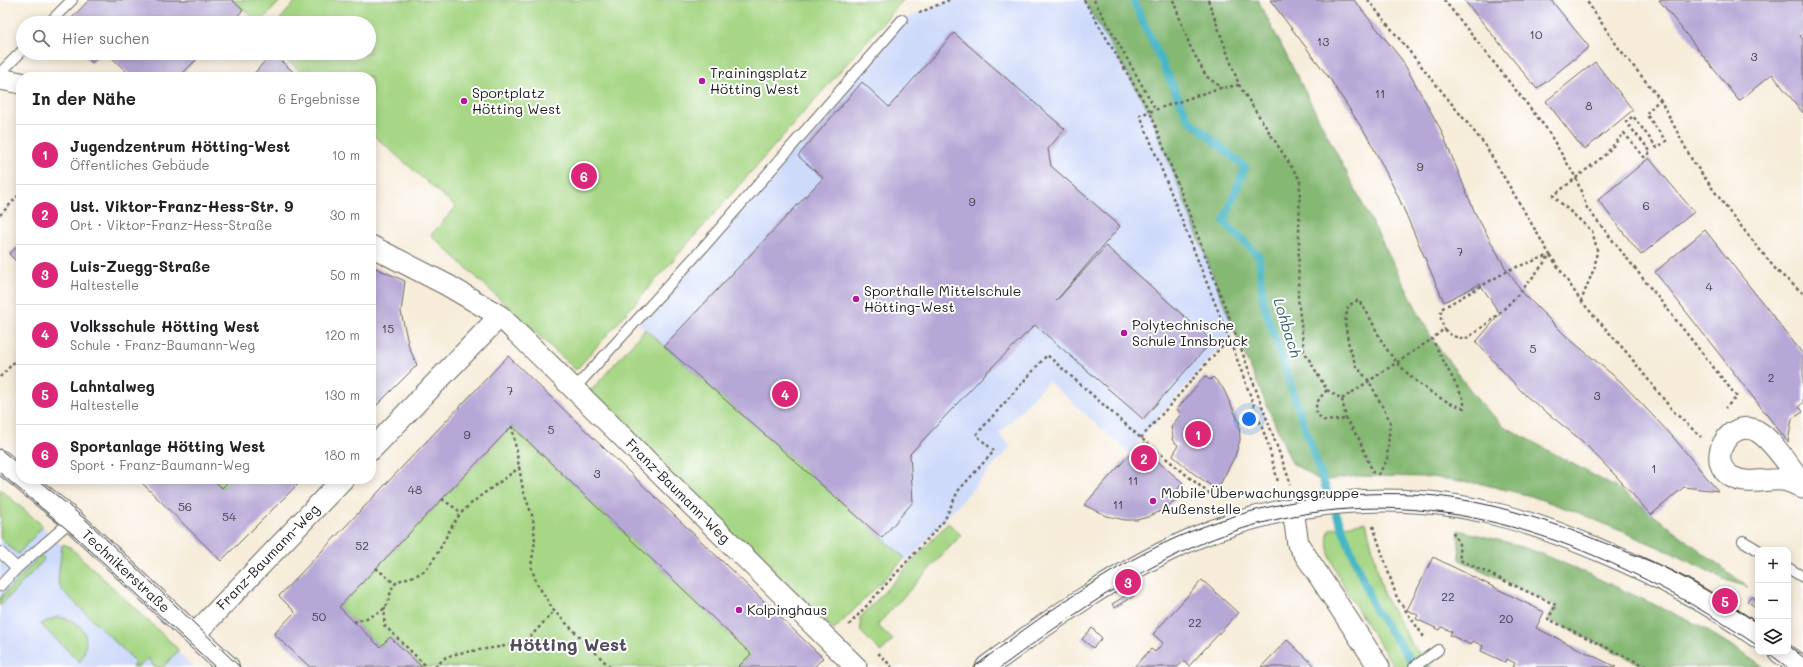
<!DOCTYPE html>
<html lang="de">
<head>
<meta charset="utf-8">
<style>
  :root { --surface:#fff; --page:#f2f2f2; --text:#202124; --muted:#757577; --line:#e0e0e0; --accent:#db2777 }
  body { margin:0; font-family:Mali,sans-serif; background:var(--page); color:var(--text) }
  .controls { position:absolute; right:12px; bottom:12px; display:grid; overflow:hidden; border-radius:8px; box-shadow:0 2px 10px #0003 }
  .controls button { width:36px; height:36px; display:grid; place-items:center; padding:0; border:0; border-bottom:1px solid var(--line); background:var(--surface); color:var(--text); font:20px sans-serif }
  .you { position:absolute; left:1249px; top:419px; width:14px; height:14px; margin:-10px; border:3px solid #fff; border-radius:50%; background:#1a73e8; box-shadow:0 0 0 6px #1a73e833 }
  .badge { display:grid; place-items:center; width:26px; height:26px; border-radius:50%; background:var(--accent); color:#fff; font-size:13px; font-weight:700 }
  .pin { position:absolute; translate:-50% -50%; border:2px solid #fff; box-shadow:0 1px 4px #0006 }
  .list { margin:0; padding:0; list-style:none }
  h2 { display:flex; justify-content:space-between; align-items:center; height:52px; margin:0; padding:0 16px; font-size:17px }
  h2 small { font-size:13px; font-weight:400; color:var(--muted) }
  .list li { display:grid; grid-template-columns:26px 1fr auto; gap:12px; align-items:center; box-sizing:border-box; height:60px; padding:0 16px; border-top:1px solid var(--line) }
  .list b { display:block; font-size:15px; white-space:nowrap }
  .list p { margin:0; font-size:13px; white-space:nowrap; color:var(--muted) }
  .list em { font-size:13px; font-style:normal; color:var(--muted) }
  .icon { flex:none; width:22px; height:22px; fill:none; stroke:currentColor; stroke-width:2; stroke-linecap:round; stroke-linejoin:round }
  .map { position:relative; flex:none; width:1803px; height:667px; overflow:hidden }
  .search { position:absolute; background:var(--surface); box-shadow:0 2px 10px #0003; left:16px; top:16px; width:360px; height:44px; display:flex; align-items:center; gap:10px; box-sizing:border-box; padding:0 14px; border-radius:22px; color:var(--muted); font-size:15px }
  .panel { position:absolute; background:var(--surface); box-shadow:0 2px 10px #0003; left:16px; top:72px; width:360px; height:412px; border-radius:16px }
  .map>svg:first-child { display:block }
  .built { fill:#cedafa }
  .green { fill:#a7d786; stroke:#627a51 }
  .forest { fill:#85b873; stroke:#506a48 }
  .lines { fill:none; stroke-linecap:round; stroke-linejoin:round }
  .stream { stroke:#49b6c5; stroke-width:8 }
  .building { fill:#b6a8d6 }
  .service-casing { stroke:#68655e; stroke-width:12 }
  .minor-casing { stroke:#68655e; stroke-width:23 }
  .tertiary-casing { stroke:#68655e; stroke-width:24 }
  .path { stroke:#68655e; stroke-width:2.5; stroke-dasharray:3 3; stroke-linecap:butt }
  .service { stroke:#fff; stroke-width:10 }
  .minor { stroke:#fff; stroke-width:21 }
  .tertiary { stroke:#fff; stroke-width:22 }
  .tram { stroke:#1c1c1c; stroke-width:1 }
  .poi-dot { fill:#b5179e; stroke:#fff; stroke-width:1.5 }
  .labels { text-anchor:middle; stroke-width:4; stroke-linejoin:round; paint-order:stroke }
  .number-label { font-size:12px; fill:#423f4a }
  .poi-label { font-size:14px; fill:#1c1c1c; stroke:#fff; text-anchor:start }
  .street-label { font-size:14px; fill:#1c1c1c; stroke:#fff }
  .water-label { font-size:15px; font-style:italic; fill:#306168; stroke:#fff }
  .district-label { font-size:18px; font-weight:bold; fill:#524d5d; stroke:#fff }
</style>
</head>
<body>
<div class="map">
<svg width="1803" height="667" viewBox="0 0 1803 667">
  <rect width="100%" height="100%" fill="#fff"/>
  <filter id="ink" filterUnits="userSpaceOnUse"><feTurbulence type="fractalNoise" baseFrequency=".025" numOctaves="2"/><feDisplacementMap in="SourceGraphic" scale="8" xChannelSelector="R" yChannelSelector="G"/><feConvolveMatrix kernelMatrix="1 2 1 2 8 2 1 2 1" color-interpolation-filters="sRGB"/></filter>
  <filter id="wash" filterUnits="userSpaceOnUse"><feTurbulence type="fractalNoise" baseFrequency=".012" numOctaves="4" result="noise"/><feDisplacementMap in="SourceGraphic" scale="16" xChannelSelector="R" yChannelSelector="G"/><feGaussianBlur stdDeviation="0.9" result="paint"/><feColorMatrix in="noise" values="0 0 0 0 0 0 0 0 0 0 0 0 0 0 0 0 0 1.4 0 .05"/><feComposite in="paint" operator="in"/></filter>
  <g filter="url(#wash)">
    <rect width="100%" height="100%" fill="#f6ecd9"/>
    <path class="built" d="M949,0h135l66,112 84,218 -93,108 -11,16 -82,-73 -49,53 12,12 -103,115 -272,-240 266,-301z
      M0,493l42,34 152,140h-194z"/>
    <path class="green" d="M232,0h49l-21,23z
      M297,0h606l-327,370 -145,-135 25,-28 -85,-74v-56h-64l-28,-24h90v-30h-92z
      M645,329l260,229 -71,72 -250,-231z
      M512,426l239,228 -13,13h-316l-32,-30 -10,10 -41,-40z
      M213,479h18l-9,9z
      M0,489l43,37 -25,28 -18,-16v-16l2,-2 -2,-2z
      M1366,522l18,74 27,47 20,24h-37c-20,-34 -49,-72 -63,-108 -4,-9 -5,-22 -1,-30z
      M948,523l13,12 -84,90 16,15 -12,12 -20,-20 -1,-14z
      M62,545h4l5,3 106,100 1,3 -15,16h-9l-6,-9 -9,9h-7l4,-5 -75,-73 -3,-8z
      M41,555l3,3 -2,4 -42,44v-8z
      M57,617c27,3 36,21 23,45l-40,-38z"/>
    <path class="forest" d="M1084,0h174l174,339 48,64 24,23 118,65 126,96 -20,-6 -56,-28 -93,-40 -48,-17 -49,-12 -51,-7 -74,-1 -36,5 -29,-18 -58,-133 -84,-218z
      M1458,530l48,12 34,11 44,19 112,52 33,20 34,23h-117l-98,-48 7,-14 -95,-45z"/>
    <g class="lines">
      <path class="stream" d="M1133,0l55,119 57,48 -21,55 35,34 4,46 57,171 55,137 41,57"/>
    </g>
    <g id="blocks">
      <path class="building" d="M89,0h143l11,10 -12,13h-164z
        M1270,0h84l48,60 39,70 34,83 31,56 18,25 43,43 53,44 53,56 45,54 -34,-4 -33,28 -35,-39 -34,-35 -57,-46 -49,-53 24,-28 -20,-30 -36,18 -46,-106 -29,-57 -39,-60z
        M1464,0h87l38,47 -52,42z
        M1659,0h144v34l-3,2 3,3v74l-31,-39 -33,27z
        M954,33l111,96 -17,20 3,17 69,60 -64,75 50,-55 106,95 -69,78 -108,-94 -51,50 -74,79 3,48 -31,36 -218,-192 159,-168 -25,-22 64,-74 27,25z
        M81,53h20l-9,10z
        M107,53h96l-20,20 4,4h-55z
        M272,53l27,24h-48z
        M1595,62l38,48 -49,40 -38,-49z
        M1649,158l45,54 -53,43 -43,-55z
        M1705,230l98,124v49l-4,3 4,6 -11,7 -4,23 -133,-170z
        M21,243v23l-12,-12z
        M371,266l34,15 -4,31 8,35 8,18 -46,46z
        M508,356l315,302 -9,9h-76l13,-13 -239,-228 -173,181 41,40 10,-10 32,30h-112l-36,-33 21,-22 -16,-16z
        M1205,376l5,4 3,-3 10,11 16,34 1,18 -5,16 -18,34 -24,-17 -20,-17 5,-11 -6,-5 1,-4 -2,-9 10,-13 -4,-5z
        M1141,447l42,36 -9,10 5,3 -3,3 -11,10 -17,8 -11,3h-12l-18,-4 -23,-11 46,-51 3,3z
        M138,479h75l9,9 9,-9h72l-82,82z
        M1433,557l111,55 -8,16 80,39h-103l2,-4 -8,-4 -2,3 -24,-11 2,-5 -10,-5 -2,4 -21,-10 2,-3 -10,-5 -2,3 -24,-11 2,-4 -11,-5z
        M1202,580l36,33 -49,53 -6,-5 -5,6h-44l17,-18 4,3 8,-9 -10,-9z
        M1132,592l2,4 -19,12 -3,-4z
        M1751,596l7,5v8l-11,-8z
        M1092,628l10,10 -9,10 -11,-9z
        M1287,640l29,27h-55z"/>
    </g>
  </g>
  <g filter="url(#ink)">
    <use href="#blocks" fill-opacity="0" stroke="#68655e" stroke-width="1"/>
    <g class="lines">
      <g class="service-casing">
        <path id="service" d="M49,23l23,-23
          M0,73l23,-23
          M574,389l126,-138 202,-231
          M1743,541l15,9
          M0,552l17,16
          M1788,568l15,9
          M0,586l17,-18 55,-48
          M1414,667l24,-17"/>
      </g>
      <g class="minor-casing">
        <path id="minor" d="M0,79l21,4
          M371,246l76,39 53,31 356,351
          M371,450l129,-134
          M1803,484c-11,-14 -31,-45 -46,-53 -28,-14 -53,31 -25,46 16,9 35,1 51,3 8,1 14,5 20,8
          M1293,510l5,34 81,123
          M194,635l149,-156"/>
      </g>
      <g class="tertiary-casing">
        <path id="tertiary" d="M0,461l21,17
          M22,479l50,41 156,147
          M1780,652l21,15
          M987,667c65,-48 133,-97 208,-129 94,-39 205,-49 304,-23 37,9 72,23 107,38 54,23 104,50 152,84"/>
      </g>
      <path class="path" d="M1084,0l66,112 84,218 55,149 1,6
        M1094,0l62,110
        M1173,0l17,46 16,30 16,12
        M1208,0l31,85 61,95 -2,118 6,53 23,39 15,9 4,20 13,20 15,36
        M1368,0l117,145 65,110 -39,14 -70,40v10l3,10
        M1444,0l102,128 30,50 11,30 150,189 -12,11
        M919,13l30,-13
        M1239,85l-23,4 -76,26 94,236 34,93 10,38
        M1660,99l32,61 36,50 49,61 26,22
        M0,215l21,-22
        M1581,301l47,53 45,57 28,26
        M0,377l21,-22
        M1327,390c-11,11 -17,21 -2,31l21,-2
        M1342,399l90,-60
        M512,426l11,64 10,28 2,23 -4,25 5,16 18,29 56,56
        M1141,438l88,-100
        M1378,475l9,-15 3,-39 -21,-40 -13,-15 -7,-20 -4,-23 3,-17 10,-6c12,14 17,30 26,45 17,27 49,54 80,63v-8l-32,-61 12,-10 8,7 13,3c36,-22 60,-51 85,-84l31,46 14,-35 2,-17 -5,-18 -39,-35 52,-41 19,-22 20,24 7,-5 -25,-30 7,-6 24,32 9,-7 -20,-27 14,-15 -42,-52 -32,-47
        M442,499l20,14
        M1373,526l24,72 27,39
        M1453,532l6,12 1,16 96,45 -8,14 99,48
        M376,568l19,16
        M385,607l-1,18 43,42
        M354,622c12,-4 28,-7 34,-19 2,-6 2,-15 8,-20 9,-7 22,-5 30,-14 15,-16 21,-40 36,-57 17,-17 39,-30 58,-45
        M849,625l95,-104 14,-30 36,-40 -18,-16 71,-80 94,83 75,61
        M878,653l14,14
        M435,667l11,-10 13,-4 60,-9 12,-8 23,-25"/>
      <use href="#service" class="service"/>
      <use href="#minor" class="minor"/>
      <use href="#tertiary" class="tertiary"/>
      <path class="tram" d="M0,449l21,17
        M0,473l75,63 140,131
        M37,479l49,41 154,147
        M1788,645l15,12
        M1767,652l20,15
        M974,667c64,-49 143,-106 218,-136 69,-28 146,-40 219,-37 67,3 134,25 196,50 22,9 45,17 67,28 30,14 57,33 84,52
        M1001,667c56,-41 113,-82 175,-112 205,-99 405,-28 582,91"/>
    </g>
  </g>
  <g class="poi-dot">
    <circle cx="702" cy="81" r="4"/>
    <circle cx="464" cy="101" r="4"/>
    <circle cx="856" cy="299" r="4"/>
    <circle cx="1124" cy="333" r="4"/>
    <circle cx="1153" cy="501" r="4"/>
    <circle cx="739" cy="610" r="4"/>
  </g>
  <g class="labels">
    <g class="number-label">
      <text x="1536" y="39">10</text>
      <text x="1323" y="46">13</text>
      <text x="1754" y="61">3</text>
      <text x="1380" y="98">11</text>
      <text x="1589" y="110">8</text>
      <text x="1420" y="171">9</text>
      <text x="972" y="206">9</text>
      <text x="1646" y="210">6</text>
      <text x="1460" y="256">7</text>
      <text x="1709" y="291">4</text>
      <text x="388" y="333">15</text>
      <text x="1533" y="353">5</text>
      <text x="1771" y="382">2</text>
      <text x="510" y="395">7</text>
      <text x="1597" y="400">3</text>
      <text x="551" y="434">5</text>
      <text x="467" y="439">9</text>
      <text x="1654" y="473">1</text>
      <text x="597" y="478">3</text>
      <text x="1133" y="485">11</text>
      <text x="415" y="494">48</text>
      <text x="1118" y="509">11</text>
      <text x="185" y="511">56</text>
      <text x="229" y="521">54</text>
      <text x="362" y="550">52</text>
      <text x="1448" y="601">22</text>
      <text x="319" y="621">50</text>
      <text x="1506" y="623">20</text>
      <text x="1195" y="627">22</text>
    </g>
    <g class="poi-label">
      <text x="710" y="78">Trainingsplatz<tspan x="710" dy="16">Hötting West</tspan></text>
      <text x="472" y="98">Sportplatz<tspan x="472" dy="16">Hötting West</tspan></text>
      <text x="864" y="296">Sporthalle Mittelschule<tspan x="864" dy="16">Hötting-West</tspan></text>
      <text x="1132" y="330">Polytechnische<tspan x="1132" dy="16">Schule Innsbruck</tspan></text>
      <text x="1161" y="498">Mobile Überwachungsgruppe<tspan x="1161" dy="16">Außenstelle</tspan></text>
      <text x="747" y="615">Kolpinghaus</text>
    </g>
    <g class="street-label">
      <text transform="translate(678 491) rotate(45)" y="5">Franz-Baumann-Weg</text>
      <text transform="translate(268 557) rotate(-46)" y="5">Franz-Baumann-Weg</text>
      <text transform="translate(126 571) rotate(43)" y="5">Technikerstraße</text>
    </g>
    <g class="water-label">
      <text transform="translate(1287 328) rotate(73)" y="5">Lohbach</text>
    </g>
    <g class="district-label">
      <text x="568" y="651">Hötting West</text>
    </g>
  </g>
</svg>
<div class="controls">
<button>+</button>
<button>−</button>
<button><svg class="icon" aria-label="layers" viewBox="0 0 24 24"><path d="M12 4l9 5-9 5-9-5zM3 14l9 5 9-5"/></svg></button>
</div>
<div class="you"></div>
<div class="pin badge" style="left:1198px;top:434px">1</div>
<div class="pin badge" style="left:1144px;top:458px">2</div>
<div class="pin badge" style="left:1128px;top:582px">3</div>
<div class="pin badge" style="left:785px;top:394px">4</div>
<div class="pin badge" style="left:1725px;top:601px">5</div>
<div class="pin badge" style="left:584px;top:176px">6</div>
<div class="search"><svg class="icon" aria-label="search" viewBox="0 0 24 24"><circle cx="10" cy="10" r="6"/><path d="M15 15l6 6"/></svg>Hier suchen</div>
<section class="panel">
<h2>In der Nähe<small>6 Ergebnisse</small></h2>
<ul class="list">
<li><span class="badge">1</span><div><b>Jugendzentrum Hötting-West</b><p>Öffentliches Gebäude</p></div><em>10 m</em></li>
<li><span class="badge">2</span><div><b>Ust. Viktor-Franz-Hess-Str. 9</b><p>Ort · Viktor-Franz-Hess-Straße</p></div><em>30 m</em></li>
<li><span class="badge">3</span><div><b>Luis-Zuegg-Straße</b><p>Haltestelle</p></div><em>50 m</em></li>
<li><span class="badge">4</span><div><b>Volksschule Hötting West</b><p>Schule · Franz-Baumann-Weg</p></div><em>120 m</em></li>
<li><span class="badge">5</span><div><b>Lahntalweg</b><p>Haltestelle</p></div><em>130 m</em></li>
<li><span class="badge">6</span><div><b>Sportanlage Hötting West</b><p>Sport · Franz-Baumann-Weg</p></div><em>180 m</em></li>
</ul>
</section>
</div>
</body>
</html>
